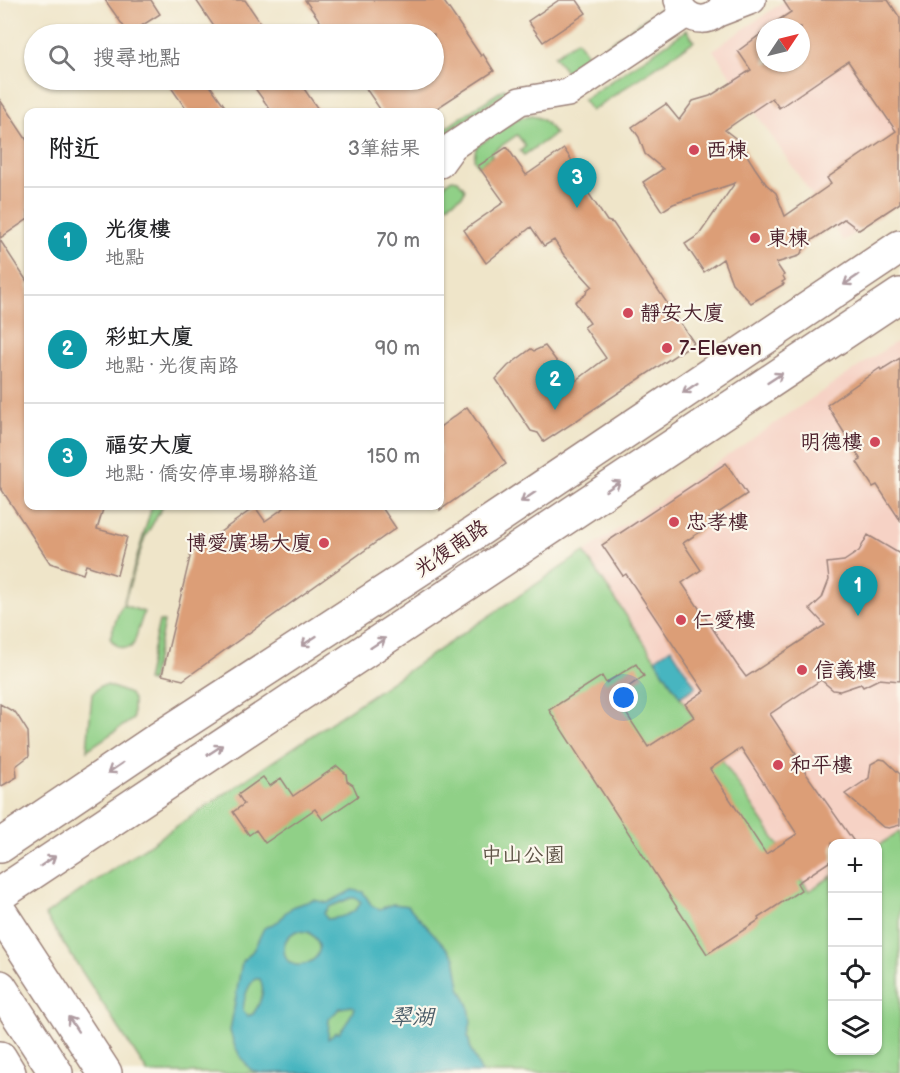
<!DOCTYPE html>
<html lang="zh-TW">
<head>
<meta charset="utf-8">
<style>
  :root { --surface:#fff; --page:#f6f6f6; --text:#202124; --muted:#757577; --line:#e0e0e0; --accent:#d1495b }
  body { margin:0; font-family:"Balsamiq Sans","LXGW WenKai TC",sans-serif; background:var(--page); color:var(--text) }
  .controls { position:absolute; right:18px; bottom:18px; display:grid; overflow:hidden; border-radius:12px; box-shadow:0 2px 4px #0004 }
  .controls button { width:54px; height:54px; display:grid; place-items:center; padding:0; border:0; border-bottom:2px solid var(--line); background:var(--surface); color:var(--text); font:30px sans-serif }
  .compass { position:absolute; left:756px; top:18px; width:54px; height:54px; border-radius:50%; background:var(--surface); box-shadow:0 2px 4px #0004; rotate:55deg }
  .you { position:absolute; left:624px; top:698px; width:21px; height:21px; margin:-15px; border:4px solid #fff; border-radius:50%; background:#1a73e8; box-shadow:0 0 0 9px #1a73e833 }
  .badge { display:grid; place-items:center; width:39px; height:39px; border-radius:50%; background:var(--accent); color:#fff; font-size:20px; font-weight:700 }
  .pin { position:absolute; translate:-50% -50px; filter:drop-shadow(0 2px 3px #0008) }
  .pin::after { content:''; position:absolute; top:32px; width:21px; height:18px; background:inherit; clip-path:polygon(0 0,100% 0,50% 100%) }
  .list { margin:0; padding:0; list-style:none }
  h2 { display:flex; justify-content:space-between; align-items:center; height:78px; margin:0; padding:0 24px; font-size:26px }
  h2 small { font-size:20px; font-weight:400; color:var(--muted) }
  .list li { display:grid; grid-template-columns:39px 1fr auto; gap:18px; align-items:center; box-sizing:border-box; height:108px; padding:0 24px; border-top:2px solid var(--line) }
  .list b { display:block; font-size:22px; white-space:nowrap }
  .list p { margin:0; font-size:20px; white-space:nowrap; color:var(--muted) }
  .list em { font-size:20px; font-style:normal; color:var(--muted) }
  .icon { flex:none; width:33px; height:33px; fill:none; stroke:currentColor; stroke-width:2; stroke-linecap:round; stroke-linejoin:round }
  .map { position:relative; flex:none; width:900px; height:1073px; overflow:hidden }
  .search { position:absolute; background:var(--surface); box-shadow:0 2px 4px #0004; left:24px; top:24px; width:420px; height:66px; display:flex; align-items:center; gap:15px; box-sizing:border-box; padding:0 21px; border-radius:33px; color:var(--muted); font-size:22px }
  .panel { position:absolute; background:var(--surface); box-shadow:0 2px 4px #0004; left:24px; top:108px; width:420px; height:402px; border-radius:12px }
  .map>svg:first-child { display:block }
  .built { fill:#f6d2c5; fill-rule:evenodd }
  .green { fill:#90d087; stroke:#6d7859; stroke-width:1.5 }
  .water { fill:#47b5c0; stroke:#486a76; stroke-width:1.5; fill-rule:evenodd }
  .building { fill:#dc9e77; fill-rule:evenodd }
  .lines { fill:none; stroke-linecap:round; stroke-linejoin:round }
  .minor-casing { stroke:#9c827a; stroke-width:30 }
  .major-casing { stroke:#9c827a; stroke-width:36 }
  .minor { stroke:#fff; stroke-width:27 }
  .major { stroke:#fff; stroke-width:33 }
  .oneway { stroke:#ae9aa0 }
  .poi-dot { fill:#d1495b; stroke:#fbf7ec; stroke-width:2 }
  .labels { text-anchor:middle; stroke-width:4.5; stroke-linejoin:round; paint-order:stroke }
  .poi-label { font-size:21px; fill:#4a1f2b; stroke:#fbf7ec; text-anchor:start }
  .street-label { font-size:21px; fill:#4a1f2b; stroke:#fbf7ec }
  .park-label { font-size:21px; fill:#5f5447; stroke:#fbf7ec }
  .water-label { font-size:22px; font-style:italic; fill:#495b67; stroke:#fbf7ec }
</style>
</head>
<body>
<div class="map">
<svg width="900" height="1073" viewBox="0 0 900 1073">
  <rect width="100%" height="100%" fill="#fbf7ec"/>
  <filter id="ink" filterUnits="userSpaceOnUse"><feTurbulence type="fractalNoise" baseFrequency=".0167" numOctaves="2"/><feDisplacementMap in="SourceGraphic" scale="12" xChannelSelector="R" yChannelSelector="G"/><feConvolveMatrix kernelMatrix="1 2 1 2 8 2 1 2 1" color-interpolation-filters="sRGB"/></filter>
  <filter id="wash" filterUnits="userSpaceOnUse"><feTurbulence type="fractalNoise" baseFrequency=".008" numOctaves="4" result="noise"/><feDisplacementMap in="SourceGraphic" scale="24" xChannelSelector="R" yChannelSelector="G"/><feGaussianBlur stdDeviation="1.35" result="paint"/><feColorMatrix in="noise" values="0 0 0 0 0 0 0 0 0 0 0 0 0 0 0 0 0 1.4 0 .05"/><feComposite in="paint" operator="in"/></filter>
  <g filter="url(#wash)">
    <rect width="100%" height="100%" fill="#efe5c9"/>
    <path class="built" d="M786,0l114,18v185l-57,38 -130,-191zM765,27h36v36h-36z
      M900,339v492l-22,15v-2h-46v32l-23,15 -225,-339z"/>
    <path class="green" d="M664,6l3,1 -1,4 -97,65 -15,-20 23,-16 12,17z
      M687,30l7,11 -103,70 -8,-11z
      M505,88l2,4 -67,45v-5z
      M532,116c12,2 16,9 23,18l-31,21 -4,-4 6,-5 -9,-11 -26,18 1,3 -14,10 -4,-7 2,-12 42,-29z
      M452,179l6,1 7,9 -2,6 -23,15c-1,-13 -1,-24 12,-31z
      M152,506h11l-18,31 -22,68 21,7 -10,31 -3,4c-9,3 -16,-1 -21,-9l9,-27 4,-6z
      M584,552l225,339 23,-15v174h46v-204l22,-15v242h-752l-103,-158z
      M159,621l5,1 -13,60 -5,-1z
      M107,685l23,9 3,6v19l-46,31 5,-56 8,-8z"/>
    <path class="water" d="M671,648l25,39 -16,10 -25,-38z
      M352,890l11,2 9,14 8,3 13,-5 15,2 47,51 5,30 9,19 2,16 -3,14 3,14 11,23h-222l-9,-3 -10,-13 -6,-10 -5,-16 12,-70c13,-8 15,-20 22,-33l15,-7 6,-8 9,-7 20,-6 14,3zM351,898h4l6,4c-5,12 -21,16 -34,17l-3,-6 5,-6zM296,931l12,1c35,23 -22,51 -24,18 -1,-9 5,-15 12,-19zM255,979h5c6,12 0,25 -7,35l-6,2 -4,-5c1,-12 3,-23 12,-32zM352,1006l2,2c-3,8 -8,17 -15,25l-2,-1 -9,7 1,-20 11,-11z"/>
    <g id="blocks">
      <path class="building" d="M105,0h46l9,14 -31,20z
        M196,0h49l23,34h-49z
        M305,0h138l38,56 2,-2 11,17 -63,41h-49l-22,-32h74v-46h-105z
        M559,0h18l9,13 -43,29 -15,-21z
        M783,0h105l12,18v185l-41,27 -15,-11 -35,23 -10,14 -23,7 8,12 -1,1 2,4 -3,2 2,2 -33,19 -19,-20 -9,-24 -19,13 -19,-28 14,-9 36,-52 -62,21 -11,7 -19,-29 20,-13 -18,-15 -6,-17 -7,-10 34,-23 13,16 14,-19 17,-5 41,-26 -13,-19 27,-20v32h36v-36h-33l23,-15zM848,61l48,70 -69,47 4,6 -46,32 -9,-23 -10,-9 -11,-16 -7,-11 -4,-12 -19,-15 47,-32 7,10z
        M166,80h40l23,32h-41z
        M249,80h49l22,32h-48z
        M0,100l28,42v77l-28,19z
        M507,147l19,28 38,-26 25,36 -4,3 22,33 6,2 81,120 -150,99 -6,-9 -7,-2 -35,-52 12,-13 23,-17 3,2 11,-5 28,37 33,-25 -22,-31 6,-4 -15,-21 11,-8 1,-4 5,-4 -28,-31 -10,-15 -10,6 -13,-19 -45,36 -22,-33 40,-28 -26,-36z
        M0,240l28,43v223h76l-7,23 30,8 -10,38 -31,-10 -3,9 -33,-11 -50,-76z
        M900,358v162l-23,-35 -4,2 -16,-25 4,-2 -34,-55 53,-37 1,2z
        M467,407l39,57 -66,46v-83z
        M726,463l21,31 -38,25 3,5 -29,19 18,27 -19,13 55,82 9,12 79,-52 -15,-16 12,-11 7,-18 -2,-17 17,-2 15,-10 9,-16 32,19v127l-21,-2 -16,8 -2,-3 -21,7 -7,-1 -12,-10 -51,34 26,39 -3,2 62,88h-23v17l-35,23 4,7 -43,28 1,2 -52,34 -158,-244 53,-34 4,7 30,-19 8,12 -29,20 33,51 46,-30 -9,-13 19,-13 -78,-117 -3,2 -21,-31zM741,748l56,86 -31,20 -56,-85z
        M287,506h94l15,22 -213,152 -21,-5 29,-122 64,-46 10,14z
        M0,704l16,9 12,19 1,24 -13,10 1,11 -17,10z
        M880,759l5,1 15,14v51l-11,3 -6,-1 -38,-33 24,-16 2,-14z
        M337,766l9,8 1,7 6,4 5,11 -35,24 -8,-11 -50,34 -9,-13 -7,5 -16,-23 11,-8 -6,-9 25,-18 7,9 11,-8 12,18z"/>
    </g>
  </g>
  <g filter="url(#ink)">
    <use href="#blocks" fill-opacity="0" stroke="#9c827a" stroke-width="1.5"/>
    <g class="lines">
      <g class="minor-casing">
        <path id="minor" d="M678,0c8,25 39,26 47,0
          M718,13l34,-13
          M440,164l13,-18 67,-45 48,-8 118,-79"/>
      </g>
      <g class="major-casing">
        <path id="major" d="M0,846l154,-104 292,-190 454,-305
          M0,894l900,-599
          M0,912l105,161
          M0,987l56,86
          M0,1058l9,15"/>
      </g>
      <use href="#minor" class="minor"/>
      <use href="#major" class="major"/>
    </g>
    <defs><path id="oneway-shaft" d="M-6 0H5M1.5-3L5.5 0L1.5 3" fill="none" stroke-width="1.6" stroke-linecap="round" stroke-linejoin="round" transform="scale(1.5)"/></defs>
    <g class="oneway">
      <use href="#oneway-shaft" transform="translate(851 280) rotate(146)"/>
      <use href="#oneway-shaft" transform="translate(775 378) rotate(-33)"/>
      <use href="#oneway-shaft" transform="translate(690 388) rotate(146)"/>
      <use href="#oneway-shaft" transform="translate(613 486) rotate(-34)"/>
      <use href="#oneway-shaft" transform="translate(528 497) rotate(146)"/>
      <use href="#oneway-shaft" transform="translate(309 641) rotate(147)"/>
      <use href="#oneway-shaft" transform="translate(378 643) rotate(-33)"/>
      <use href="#oneway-shaft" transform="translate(215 750) rotate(-33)"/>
      <use href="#oneway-shaft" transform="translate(115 768) rotate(146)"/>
      <use href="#oneway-shaft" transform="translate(48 861) rotate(-34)"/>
      <use href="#oneway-shaft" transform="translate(73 1024) rotate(-123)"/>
    </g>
  </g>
  <g class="poi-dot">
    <circle cx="694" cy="150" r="6"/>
    <circle cx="755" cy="238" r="6"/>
    <circle cx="628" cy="313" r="6"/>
    <circle cx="667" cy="348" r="6"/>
    <circle cx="875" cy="442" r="6"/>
    <circle cx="674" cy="522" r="6"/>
    <circle cx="324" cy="543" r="6"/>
    <circle cx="681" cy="620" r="6"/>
    <circle cx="802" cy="670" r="6"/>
    <circle cx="778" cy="765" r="6"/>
  </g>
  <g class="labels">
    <g class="poi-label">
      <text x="706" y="157">西棟</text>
      <text x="767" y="245">東棟</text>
      <text x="640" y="320">靜安大廈</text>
      <text x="679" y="355">7-Eleven</text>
      <text x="863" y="449" text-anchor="end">明德樓</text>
      <text x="686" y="529">忠孝樓</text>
      <text x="312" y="550" text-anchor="end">博愛廣場大廈</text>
      <text x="693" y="627">仁愛樓</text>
      <text x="814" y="677">信義樓</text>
      <text x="790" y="772">和平樓</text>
    </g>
    <g class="street-label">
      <text transform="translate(451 548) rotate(-34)" y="7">光復南路</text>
    </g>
    <g class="park-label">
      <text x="523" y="862">中山公園</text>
    </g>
    <g class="water-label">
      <text x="412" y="1024">翠湖</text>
    </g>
  </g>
</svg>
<div class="controls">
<button>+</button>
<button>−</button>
<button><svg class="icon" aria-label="locate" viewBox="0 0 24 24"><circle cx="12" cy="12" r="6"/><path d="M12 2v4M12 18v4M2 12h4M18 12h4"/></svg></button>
<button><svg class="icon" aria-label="layers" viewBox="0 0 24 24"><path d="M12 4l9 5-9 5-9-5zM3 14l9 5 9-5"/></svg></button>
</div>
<svg class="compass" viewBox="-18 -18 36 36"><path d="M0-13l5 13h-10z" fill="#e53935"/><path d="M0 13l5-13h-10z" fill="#757577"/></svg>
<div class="you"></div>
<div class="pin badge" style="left:858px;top:616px;background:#0f9aa8">1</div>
<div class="pin badge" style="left:555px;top:410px;background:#0f9aa8">2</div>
<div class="pin badge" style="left:577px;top:208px;background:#0f9aa8">3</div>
<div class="search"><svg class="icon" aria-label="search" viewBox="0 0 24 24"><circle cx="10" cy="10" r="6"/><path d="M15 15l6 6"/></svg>搜尋地點</div>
<section class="panel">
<h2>附近<small>3筆結果</small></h2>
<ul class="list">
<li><span class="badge" style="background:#0f9aa8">1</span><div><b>光復樓</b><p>地點</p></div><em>70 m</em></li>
<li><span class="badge" style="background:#0f9aa8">2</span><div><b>彩虹大廈</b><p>地點 · 光復南路</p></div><em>90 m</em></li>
<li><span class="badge" style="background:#0f9aa8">3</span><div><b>福安大廈</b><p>地點 · 僑安停車場聯絡道</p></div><em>150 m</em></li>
</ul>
</section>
</div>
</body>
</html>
